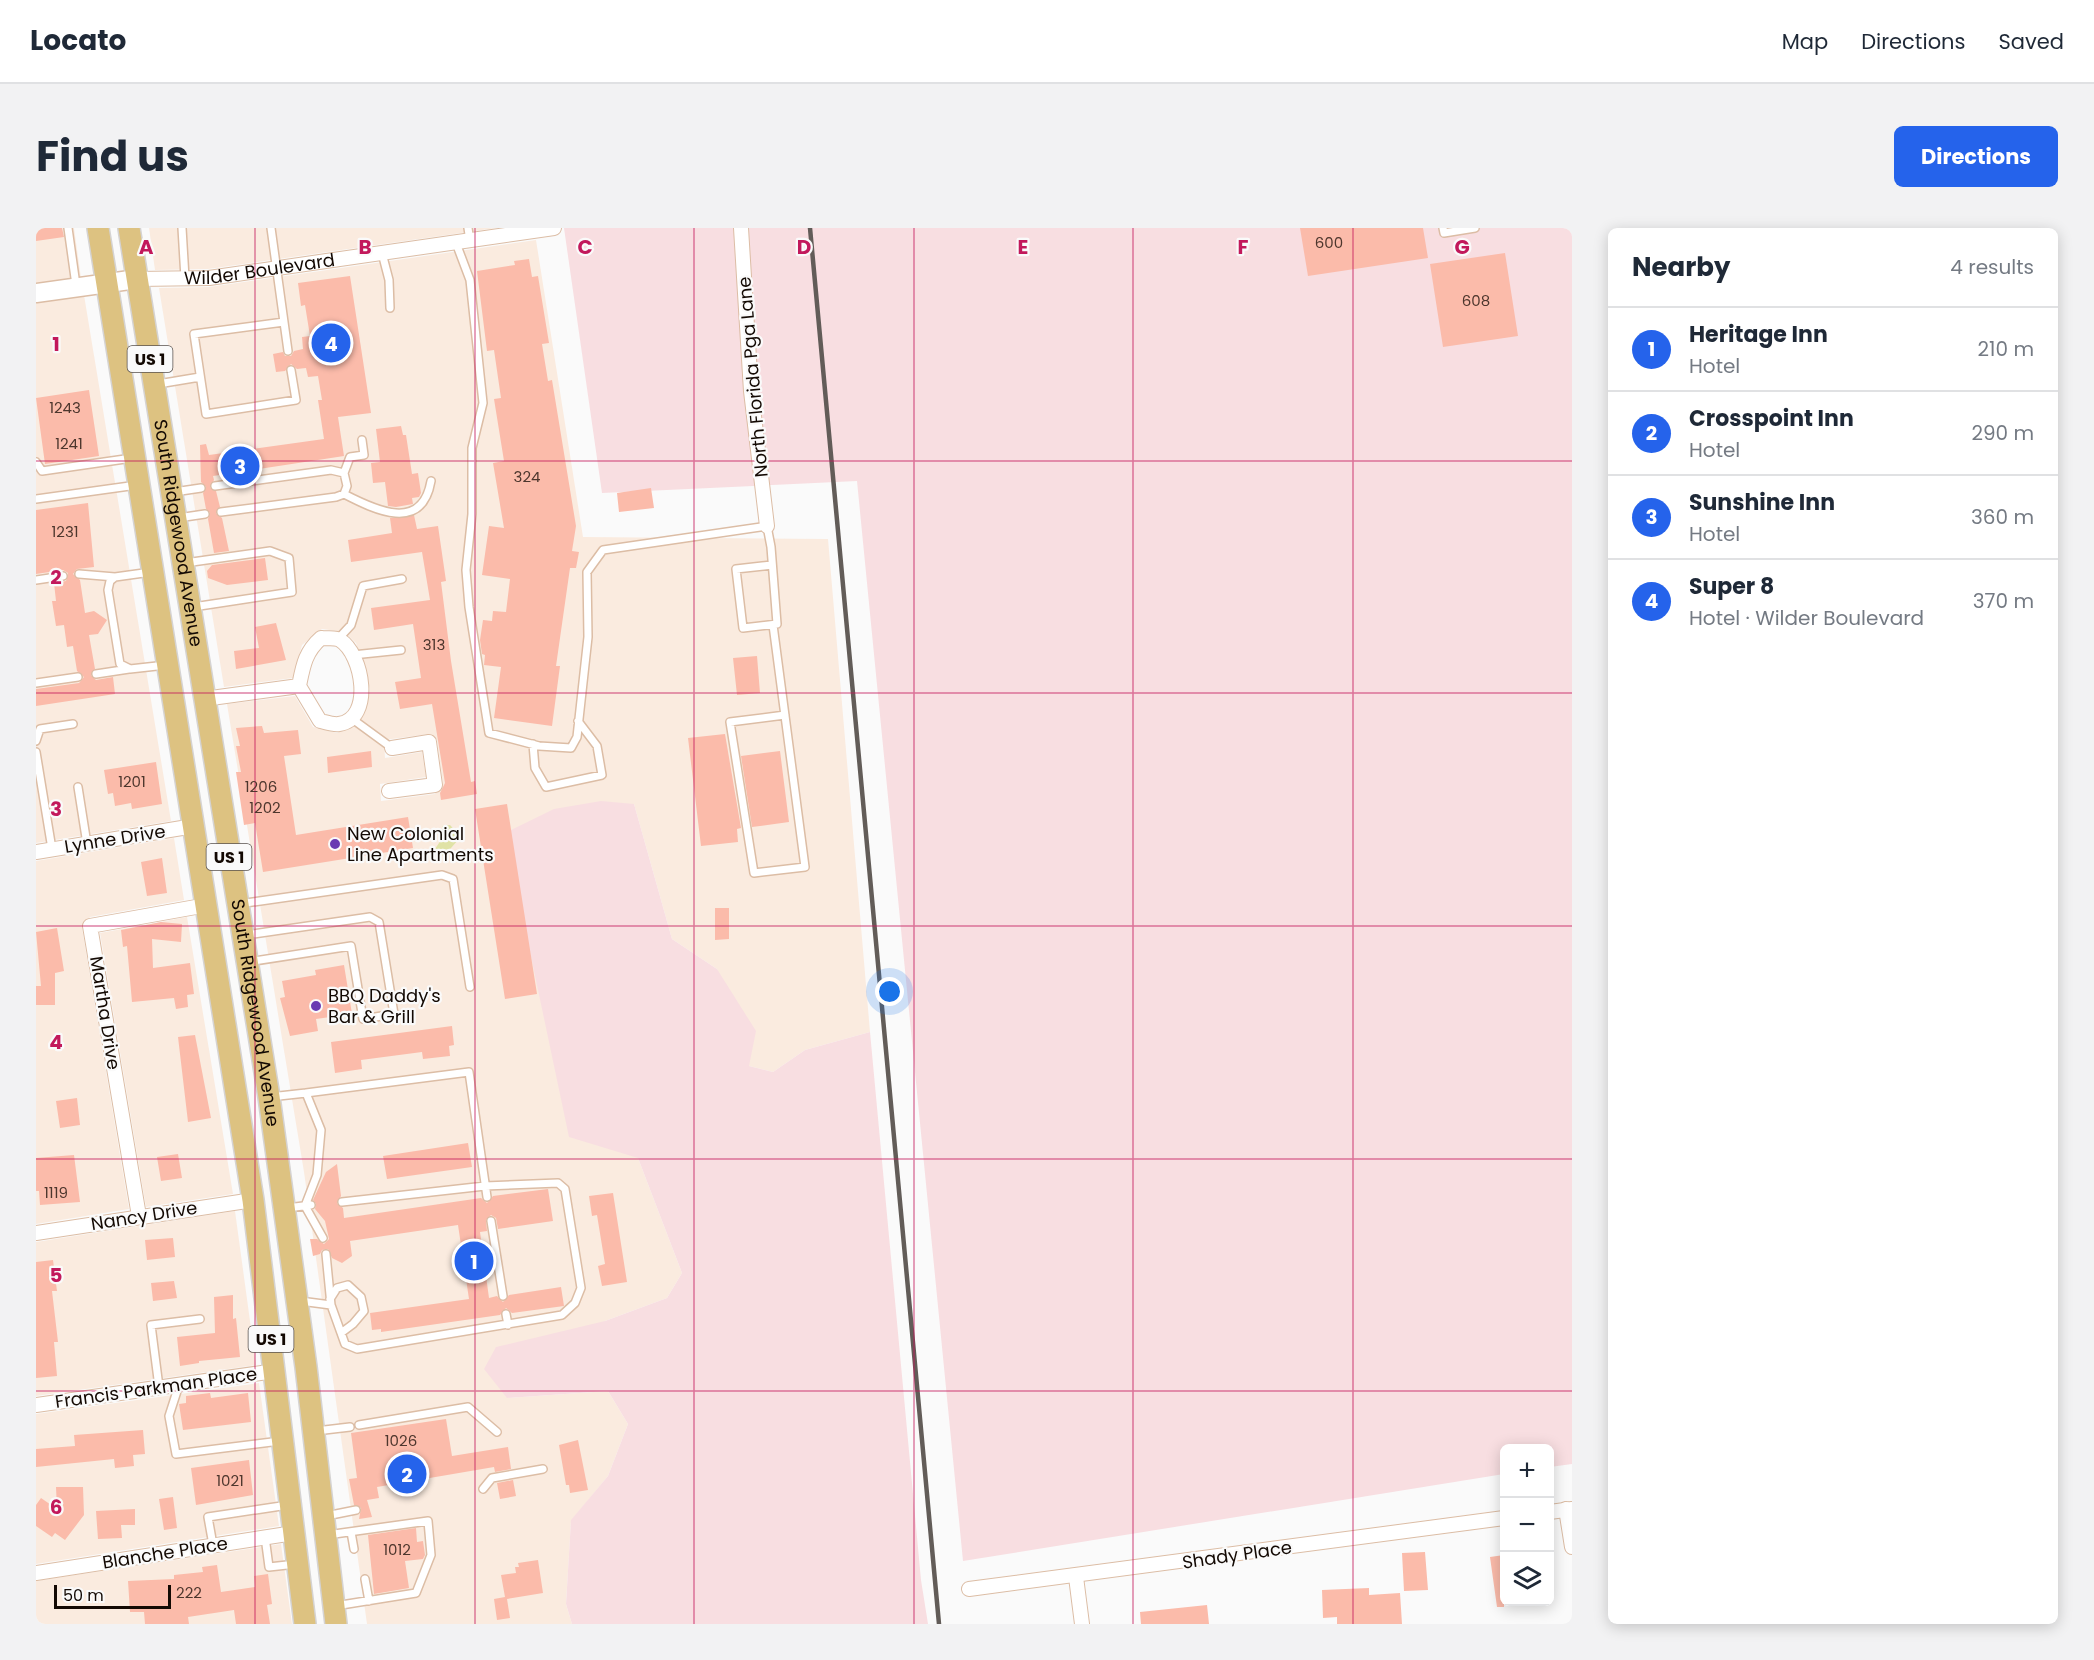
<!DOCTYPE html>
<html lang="en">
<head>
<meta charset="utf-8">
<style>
  :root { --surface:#fff; --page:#f2f2f3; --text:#1f2937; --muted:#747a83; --line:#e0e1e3; --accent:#2563eb }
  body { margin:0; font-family:Poppins,sans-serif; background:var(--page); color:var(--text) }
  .controls { position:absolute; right:18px; bottom:18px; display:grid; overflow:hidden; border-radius:9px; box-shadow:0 3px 15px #0003 }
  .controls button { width:54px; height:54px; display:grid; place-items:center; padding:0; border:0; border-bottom:2px solid var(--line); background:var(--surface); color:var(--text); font:30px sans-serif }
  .scale { position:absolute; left:18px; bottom:15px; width:117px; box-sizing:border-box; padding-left:6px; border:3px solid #130903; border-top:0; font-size:16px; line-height:21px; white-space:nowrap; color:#130903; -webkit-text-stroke:4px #fafafa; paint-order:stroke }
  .you { position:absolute; left:854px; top:764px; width:21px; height:21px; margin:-15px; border:4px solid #fff; border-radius:50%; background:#1a73e8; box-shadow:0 0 0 9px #1a73e833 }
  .badge { display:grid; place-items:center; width:39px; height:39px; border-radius:50%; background:var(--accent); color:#fff; font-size:20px; font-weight:700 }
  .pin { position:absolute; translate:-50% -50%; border:3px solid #fff; box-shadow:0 2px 6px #0006 }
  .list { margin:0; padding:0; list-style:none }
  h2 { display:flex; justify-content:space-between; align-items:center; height:78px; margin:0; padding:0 24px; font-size:26px }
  h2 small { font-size:20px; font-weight:400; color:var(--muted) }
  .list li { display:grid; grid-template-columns:39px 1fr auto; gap:18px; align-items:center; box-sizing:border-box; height:84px; padding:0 24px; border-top:2px solid var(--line) }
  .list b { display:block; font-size:22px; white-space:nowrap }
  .list p { margin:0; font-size:20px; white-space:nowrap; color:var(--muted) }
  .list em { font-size:20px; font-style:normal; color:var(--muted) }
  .icon { flex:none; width:33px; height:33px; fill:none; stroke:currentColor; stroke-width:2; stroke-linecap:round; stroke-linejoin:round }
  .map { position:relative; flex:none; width:1536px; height:1396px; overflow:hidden; border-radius:9px }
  header { display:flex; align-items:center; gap:36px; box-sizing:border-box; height:84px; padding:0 30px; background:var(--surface); border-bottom:2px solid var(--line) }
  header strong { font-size:28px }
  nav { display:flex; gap:33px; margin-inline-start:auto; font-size:21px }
  .intro { display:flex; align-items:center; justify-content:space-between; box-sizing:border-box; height:144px; padding:0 36px }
  h1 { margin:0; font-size:42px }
  .button { padding:15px 27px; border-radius:9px; background:var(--accent); color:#fff; font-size:21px; font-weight:700 }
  main { display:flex; gap:36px; padding:0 36px }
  aside { flex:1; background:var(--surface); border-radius:9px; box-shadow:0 3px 15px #0003 }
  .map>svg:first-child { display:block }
  .built { fill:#faebdf; fill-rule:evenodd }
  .green { fill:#f8dee1 }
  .water { fill:#e0e2a6 }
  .building { fill:#fbbbaa }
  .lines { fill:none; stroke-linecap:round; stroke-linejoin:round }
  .lane-casing { stroke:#dcbda5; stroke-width:10 }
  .street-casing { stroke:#dcbda5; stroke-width:16 }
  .secondary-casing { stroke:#dcbda5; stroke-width:21 }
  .primary-casing { stroke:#d5d3d2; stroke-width:24 }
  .lane { stroke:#fff; stroke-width:7 }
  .street { stroke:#fff; stroke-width:14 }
  .secondary { stroke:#fff; stroke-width:18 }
  .primary { stroke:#ddc281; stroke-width:21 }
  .rail { stroke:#625c58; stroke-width:4.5 }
  .grid { fill:none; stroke:#c2185b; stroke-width:1.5; stroke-opacity:0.55 }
  .poi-dot { fill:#693ab2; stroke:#fafafa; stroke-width:2 }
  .labels { text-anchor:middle; stroke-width:4.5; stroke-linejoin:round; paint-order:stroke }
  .number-label { font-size:15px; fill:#4d362d }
  .shield { fill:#fafafa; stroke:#58514d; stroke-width:1.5 }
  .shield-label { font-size:16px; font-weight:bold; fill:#130903 }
  .street-label { font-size:18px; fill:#130903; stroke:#fafafa }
  .poi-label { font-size:18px; fill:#130903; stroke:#fafafa; text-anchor:start }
  .grid-label { font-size:20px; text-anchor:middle; font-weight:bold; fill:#c2185b; stroke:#fafafa; stroke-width:4.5; stroke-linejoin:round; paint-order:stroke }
</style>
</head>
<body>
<header>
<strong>Locato</strong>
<nav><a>Map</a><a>Directions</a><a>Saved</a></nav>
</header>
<div class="intro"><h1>Find us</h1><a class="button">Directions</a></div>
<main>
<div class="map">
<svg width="1536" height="1396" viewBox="0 0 1536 1396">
  <rect width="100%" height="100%" fill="#fafafa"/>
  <path class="built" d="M0,0h38l7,50 -45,6z
    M113,0h347l-288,41 -53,1z
    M500,12l47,297 245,2 42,493 -65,18 -32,22 -24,-6 -32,-97 -45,-30 -38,-135 4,354 44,115 -15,25 -62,23 -98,77 101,-7 20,33 -20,52 -37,45 -5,83 6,20h-205l-63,-452 -77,-468 68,-8 18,31 24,6 21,-10 8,-15 4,-19 -14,-46 -12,-11 -22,-3 -20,16 -9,33 -69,9 -65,-399 50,-1zM393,506l8,6 6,43 -8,11 -54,7 -1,-17 46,-7 -4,-25 -37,6 -1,-18z
    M48,67l87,526 -135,22v-541z
    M138,610l10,62 -94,17 -8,11 47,281 -93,15v-363z
    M151,689l46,277 -87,13 -46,-274z
    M199,983l21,154 -220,31v-154z
    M223,1155l20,143 -243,38v-150z
    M245,1316l11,80h-256v-43z"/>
  <path class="green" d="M528,0h1008v1236l-22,3v-19h-46v26l-541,87 -106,-1080 -255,12z
    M565,573l33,3 38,135 45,30 39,62 -7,35 24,6 32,-22 65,-18 51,548 7,44h-356l-6,-20 5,-84 37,-44 20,-52 -20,-33 -101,7 -23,-29 12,-22 109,-26 62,-23 15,-25 -44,-115 -69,-21 -64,-304 49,-24z"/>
  <path class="water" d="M414,597l9,10 -1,5 -14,16 -7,-3 -2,-4 8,-12 -1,-11z"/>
  <path class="building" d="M0,0h26l2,9 -28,4z
    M1264,0h123l5,30 -120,18z
    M1469,25l13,83 -75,11 -13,-83z
    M493,31l3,18 6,-1 11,67 -7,1 6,37 4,-1 24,146 -4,25 7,1 -3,16h-6l-14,98h4l-8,60 -58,-8 7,-51 -17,-2 1,-10 -3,-1 -2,-14 3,-20 9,1 1,-10 13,1 4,-33 -28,-4 7,-49 15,2 -11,-65 11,-2 -10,-62 7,-1 -7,-48 -7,1 -10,-80 38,-6 -1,-4z
    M314,48l21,137 -33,4 6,39 -131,20 1,4 -4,7 6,4 4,16 -4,6 6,5 7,33 -15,2 -6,-34 2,-6 -4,-4 -3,-16 3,-6 -5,-5 -1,-37 6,-1 3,11 115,-16 -6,-39h4l-4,-24 -10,1 -2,-9 -9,1 -6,-5 -6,7 -9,1 -3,-18 10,-2 2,4h6l3,-5 9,-2 -1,-12 8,-1 -5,-31 -4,1 -3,-23z
    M53,162l10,66 -54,8 -9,-66z
    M365,198l2,9h3l6,39 6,-1 3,20 -2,4 -7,1 1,6 -17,3 -8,-1 -3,-24 -12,1 -2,-20 9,-1 -4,-33z
    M615,260l3,20 -35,4 -2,-19z
    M52,275l6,64 -17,2 -4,5 7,6 5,33 9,-2 13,9 -9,14 -9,1 6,34 -4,6 5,5 17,-3 2,17 -79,12v-17l43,-6 5,-6 -7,-6 -4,-25 -6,1 -3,-22 -8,1 -4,-25h4l-2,-18 12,-2 2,-8 -5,-3 -27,4v-64z
    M378,287l3,14 21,-3 8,55 -5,1 10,79 20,121 4,-1 2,13 -36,6 -1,-7 5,-10 -13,-79 -32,5 -5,-27 26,-4 -8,-54 -39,6 -3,-22 59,-8 -8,-48 -71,10 -3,-22 44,-7 -2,-15z
    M229,330l3,22 -41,5 -19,-7 -1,-7 5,-6z
    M240,395l10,37 -50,9 -2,-18 25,-3 -4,-21z
    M721,428l3,37 -23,2 -4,-37z
    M226,498l2,7 34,-3 3,24 -17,2 12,79 112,-18 5,31 -150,24 -8,-49 -11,2 -8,-53h5l-5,-26h4l-4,-18z
    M689,506l16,94 -4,1 1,13 -37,4 -13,-108z
    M335,523l1,16 -44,6 -1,-16z
    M744,523l9,71 -37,5 -11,-71z
    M120,534l6,42 -30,5 -1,-6 -16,3 -2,-13 -5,1 -4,-24z
    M471,576l30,190 -32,5 -30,-190z
    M126,630l5,35 -20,3 -6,-34z
    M679,680h14v31l-14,1z
    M125,694l21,2 -1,18 -29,-3 1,29 37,-5 4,31 -7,1 1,12 -12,2 -2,-11 -42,4 -5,-56 -4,1 -2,-17z
    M21,700l7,43 -9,2v32h-19v-19h5l-5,-54z
    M308,737l8,49 -36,5 2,12 -28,5 -10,-38 5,-1 -3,-16 34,-6 -1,-5z
    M416,798l2,19 -5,1 1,10 -27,3 -1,-7 -61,8 1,9 -27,4 -4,-31z
    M159,807l16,83 -23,4 -10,-85z
    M41,870l3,27 -20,3 -4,-27z
    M432,915l4,24 -85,12 -4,-23z
    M142,926l4,24 -21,3 -4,-24z
    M38,927l6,47 -40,3 -1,-14h-3v-33z
    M301,936l4,32 -4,7 6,5 1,10 137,-20 6,5 6,-7 55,-7 5,32 -55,8 -2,-11 -5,-3 -5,5 1,11 -7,1 9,66 8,-2 6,6 6,-7 52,-8 3,19 -52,7 -6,-5 -6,7 -119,17v-3l-9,1 -2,-17 99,-14 -11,-74 -108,16 2,15 -10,7 -10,-5 -4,-9 -6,1 -2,4 -7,2 -3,-17h7l7,5 5,-5 -4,-18 -10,-12 1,-5 -3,-4 13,-28z
    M577,965l14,89 -25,4 -4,-20 7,-2 -8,-49 -5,1 -3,-20z
    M137,1010l2,19 -28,3 -2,-20z
    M17,1032l4,31h-5l6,51h-4l3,34 -21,2v-116z
    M138,1053l3,17 -24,3 -2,-18z
    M197,1067v24l3,-1 4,39 -41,4v2l-19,3 -3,-29 38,-4 -1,-36z
    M174,1165l1,5 37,-5 3,29 -68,8 -4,-26 7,-1v-7z
    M410,1191l6,37 56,-9 3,22 -16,3 -1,-5 -117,20 2,11 -12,2 5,17 -13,2 2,-11 -7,-3 -5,-26 8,-1 -6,-45z
    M107,1202l2,24 -12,1 1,11 -19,2 -1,-9 -78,8v-18l39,-3 -1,-11z
    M542,1212l10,50 -18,3 -1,-8h-3l-7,-40z
    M213,1232l4,35 -57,10 -5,-37z
    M477,1252l3,16 -16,3 -3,-16z
    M20,1259h27l1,28 -19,25 -10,-7 -3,4 -16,-11v-21l5,-7 16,11z
    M137,1269l4,31 -13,2 -5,-31z
    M99,1281v16h-14l1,13 -24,1 -2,-28z
    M380,1300l1,14 6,-1 2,14 -2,4 -18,2 4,27 -35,6 -6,-59z
    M1389,1324l3,38 -24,1 -2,-38z
    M1468,1327v52h-7l-7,-50z
    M502,1332l5,33 -36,6 3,19 -13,2 -3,-21 11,-2 -4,-22 15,-2 -1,-6h4l-1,-4z
    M181,1337l4,27 34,-5 -1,-11 14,-2 4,30 -5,1 3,19h-34l-2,-14 -46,7 1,7h-44l-1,-12h-14l-2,-31 46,-2v-4l29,-3 -1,-5z
    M1333,1360v7l31,-2 2,31h-65v-7l-14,1 -1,-28z
    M1171,1377l2,19h-68l-1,-12z"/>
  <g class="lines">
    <g class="lane-casing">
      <path id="lane" d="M32,0l8,57
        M146,0l3,50
        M235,0l17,123
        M432,0l2,13
        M1407,0l1,5 31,-5
        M420,15l14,37 13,123 -11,45v66l-6,56 3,37 20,126 50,13 32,2 6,-11 11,-100 -1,-65 16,-22 164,-24 4,21 6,77 -34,4 -7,-59 36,-4
        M346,25l7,27 1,28
        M248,94l-90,12 12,80 90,-14 -5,-30
        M122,156l42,-7
        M0,234l6,9 90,-13
        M308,245l6,-16 14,-2 -2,-15
        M179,258l116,-16 13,3 3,13 -3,8 -8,3 -115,15
        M138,264l27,-4
        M308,266c31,16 78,39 87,-13
        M0,271l101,-14
        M142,290l27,-4
        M149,335l85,-12 19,7 3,34 -99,15
        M115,344l-36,5 -5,4 -2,9 12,74 10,5 36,-4
        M43,346l36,3
        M0,352l27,-4
        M737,397l32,242 -51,6 -24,-151 55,-7
        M302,411l13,-14 12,-39 39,-7
        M317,427l48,-5
        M60,446l33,-5
        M0,455l42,-6
        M315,490l41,30
        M0,513l4,-12 33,-5
        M497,516l2,24 11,19 56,-12 -5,-29 -19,-25
        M0,524l16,97
        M42,559l9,57
        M203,676l203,-29 11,4 17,108
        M210,707l124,-18 9,5 15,92 -31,5 -12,-73 -103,16
        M234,869l36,-4
        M251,980l24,-3
        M455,993l12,75
        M287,1010l-18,-32 12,-31 4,-45 -15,-37 163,-21 18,125
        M290,1026l5,51 14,39 12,5 205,-34 13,-12 6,-15 -16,-99 -7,-6 -73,3 -143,16
        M294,1071l7,-11 11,-3 13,12 3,14 -11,13 -12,9
        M264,1073l31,4
        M470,1086l2,11
        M143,1157l-10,31 7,38 104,-13
        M123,1159l-8,-62 49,-6
        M323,1197l109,-18 29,25
        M280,1203l34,-4
        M447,1261l9,-11 51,-9
        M290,1288l30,-6
        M315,1304l3,17
        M291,1307l101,-14 3,34 -15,38 -81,13
        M229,1309l4,30 27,-3
        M177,1317l-5,-28 80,-12
        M329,1351l4,22"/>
    </g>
    <g class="street-casing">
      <g id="street">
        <path d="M705,0l10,163 16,135"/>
        <path id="s1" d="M101,51l72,-1 345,-50"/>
        <path d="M168,471l95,-13 21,35c5,1 13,4 19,3 35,-5 24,-70 1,-84 -5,-3 -13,-1 -19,-2 -16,14 -18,28 -22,48"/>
        <path d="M353,563l46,-6 -6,-43 -37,6"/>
        <path d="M0,624l158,-26"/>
        <path d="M103,988l-49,-290 117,-21"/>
        <path d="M0,1005l217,-33"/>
        <path d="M0,1177l239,-34"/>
        <path d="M1530,1281l6,38"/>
        <path d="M1514,1284l22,-3"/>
        <path d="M0,1345l258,-40"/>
        <path d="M1040,1349l6,47"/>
        <path d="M933,1361l535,-71"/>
      </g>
    </g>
    <g class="secondary-casing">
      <path id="secondary" d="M0,65l101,-14"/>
    </g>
    <g class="primary-casing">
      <g id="primary">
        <path d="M62,0l155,972 52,424"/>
        <path id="s2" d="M93,0l140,869 37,270 30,257"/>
      </g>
    </g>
    <use href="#lane" class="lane"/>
    <use href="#street" class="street"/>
    <use href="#secondary" class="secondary"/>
    <use href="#primary" class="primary"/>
    <path class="rail" d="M774,0l129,1396"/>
  </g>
  <path class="grid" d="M219,0v1396M439,0v1396M658,0v1396M878,0v1396M1097,0v1396M1317,0v1396M0,233h1536M0,465h1536M0,698h1536M0,931h1536M0,1163h1536"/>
  <g class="poi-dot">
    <circle cx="299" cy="616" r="6"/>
    <circle cx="280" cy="778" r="6"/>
  </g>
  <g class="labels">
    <g class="number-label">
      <text x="1293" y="20">600</text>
      <text x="1440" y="78">608</text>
      <text x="29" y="185">1243</text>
      <text x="33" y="221">1241</text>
      <text x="491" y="254">324</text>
      <text x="29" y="309">1231</text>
      <text x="398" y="422">313</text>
      <text x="96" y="559">1201</text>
      <text x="225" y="564">1206</text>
      <text x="229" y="585">1202</text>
      <text x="20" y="970">1119</text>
      <text x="365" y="1218">1026</text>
      <text x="194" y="1258">1021</text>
      <text x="361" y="1327">1012</text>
      <text x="153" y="1370">222</text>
    </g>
    <g class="shield">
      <rect x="91.5" y="118" width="45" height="26" rx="4.5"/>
      <rect x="170.5" y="616" width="45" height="26" rx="4.5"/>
      <rect x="212.5" y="1098" width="45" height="26" rx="4.5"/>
    </g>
    <g class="shield-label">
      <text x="114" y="137">US 1</text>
      <text x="193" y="635">US 1</text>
      <text x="235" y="1117">US 1</text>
    </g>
    <g class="street-label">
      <text dy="6" stroke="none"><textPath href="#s1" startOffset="123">Wilder Boulevard</textPath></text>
      <text transform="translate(717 149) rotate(-95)" y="6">North Florida Pga Lane</text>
      <text dy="6" stroke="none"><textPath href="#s2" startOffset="309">South Ridgewood Avenue</textPath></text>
      <text transform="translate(79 611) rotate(-9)" y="6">Lynne Drive</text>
      <text transform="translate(69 785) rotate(81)" y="6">Martha Drive</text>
      <text dy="6" stroke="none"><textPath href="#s2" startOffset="795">South Ridgewood Avenue</textPath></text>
      <text transform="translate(108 988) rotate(-9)" y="6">Nancy Drive</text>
      <text transform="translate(120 1160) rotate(-8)" y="6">Francis Parkman Place</text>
      <text transform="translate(129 1325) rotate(-9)" y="6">Blanche Place</text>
      <text transform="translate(1201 1327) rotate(-8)" y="6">Shady Place</text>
    </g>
    <g class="poi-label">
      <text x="311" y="612">New Colonial<tspan x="311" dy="21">Line Apartments</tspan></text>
      <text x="292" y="774">BBQ Daddy's<tspan x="292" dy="21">Bar &amp; Grill</tspan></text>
    </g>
  </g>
  <g class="grid-label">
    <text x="110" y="26">A</text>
    <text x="329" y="26">B</text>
    <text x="549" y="26">C</text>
    <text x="768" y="26">D</text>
    <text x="987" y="26">E</text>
    <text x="1207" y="26">F</text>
    <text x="1426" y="26">G</text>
    <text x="20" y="123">1</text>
    <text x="20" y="356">2</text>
    <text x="20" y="588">3</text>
    <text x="20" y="821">4</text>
    <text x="20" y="1054">5</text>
    <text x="20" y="1286">6</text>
  </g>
</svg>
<div class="controls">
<button>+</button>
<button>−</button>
<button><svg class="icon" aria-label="layers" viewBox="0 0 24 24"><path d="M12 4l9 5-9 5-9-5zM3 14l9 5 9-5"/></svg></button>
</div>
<div class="scale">50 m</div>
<div class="you"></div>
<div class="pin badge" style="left:438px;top:1033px">1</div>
<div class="pin badge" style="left:371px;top:1246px">2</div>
<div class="pin badge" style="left:204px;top:238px">3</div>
<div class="pin badge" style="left:295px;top:115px">4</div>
</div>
<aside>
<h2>Nearby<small>4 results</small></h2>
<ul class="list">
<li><span class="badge">1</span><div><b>Heritage Inn</b><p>Hotel</p></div><em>210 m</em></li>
<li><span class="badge">2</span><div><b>Crosspoint Inn</b><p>Hotel</p></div><em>290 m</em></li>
<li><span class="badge">3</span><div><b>Sunshine Inn</b><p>Hotel</p></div><em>360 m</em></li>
<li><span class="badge">4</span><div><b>Super 8</b><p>Hotel · Wilder Boulevard</p></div><em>370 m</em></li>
</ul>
</aside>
</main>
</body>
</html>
